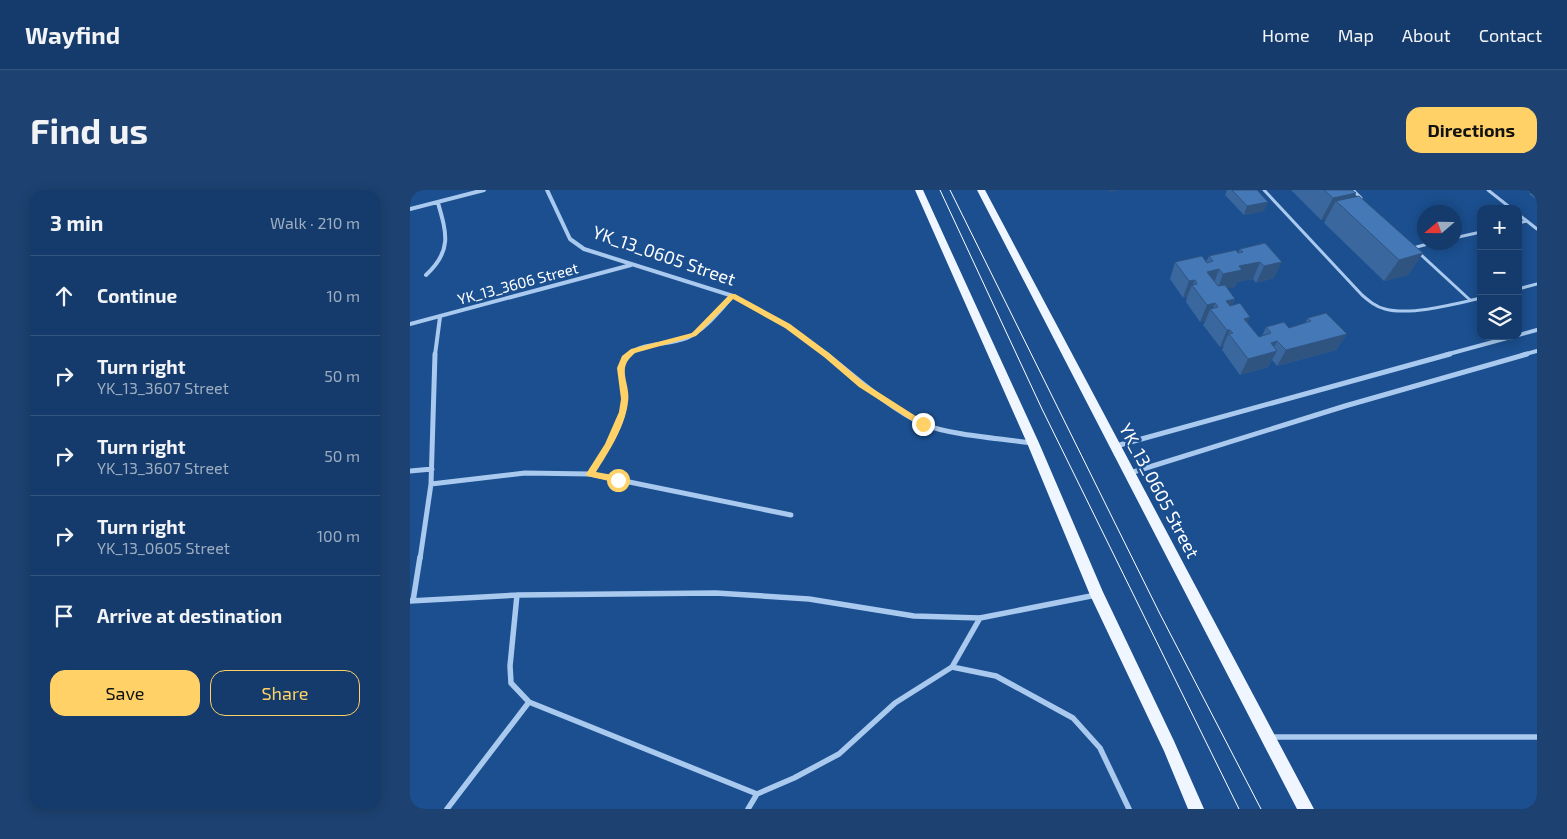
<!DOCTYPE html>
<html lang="en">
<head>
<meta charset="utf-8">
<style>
  :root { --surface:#143b6b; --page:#1d4271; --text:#f1f3f6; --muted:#9dadc1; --line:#33557e; --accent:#ffd166 }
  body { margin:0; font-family:"Exo 2",sans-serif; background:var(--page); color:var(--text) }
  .controls { position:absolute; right:15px; top:15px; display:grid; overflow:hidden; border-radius:10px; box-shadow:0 2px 12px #0003 }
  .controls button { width:45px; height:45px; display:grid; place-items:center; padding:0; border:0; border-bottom:1px solid var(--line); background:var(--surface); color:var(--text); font:25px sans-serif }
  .compass { position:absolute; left:1007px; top:15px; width:45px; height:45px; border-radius:50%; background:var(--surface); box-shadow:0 2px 12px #0003; rotate:250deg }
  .stop { position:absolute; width:15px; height:15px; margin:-11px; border:4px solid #ffd166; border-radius:50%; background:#fff }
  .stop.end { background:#ffd166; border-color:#fff; box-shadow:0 1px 5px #0008 }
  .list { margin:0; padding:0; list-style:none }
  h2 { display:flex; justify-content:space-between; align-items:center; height:65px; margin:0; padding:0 20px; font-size:21px }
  h2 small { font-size:16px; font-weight:400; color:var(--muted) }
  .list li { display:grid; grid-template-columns:32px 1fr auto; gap:15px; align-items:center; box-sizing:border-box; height:80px; padding:0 20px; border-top:1px solid var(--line) }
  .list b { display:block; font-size:19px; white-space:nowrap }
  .list p { margin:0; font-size:16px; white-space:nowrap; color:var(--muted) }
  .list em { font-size:16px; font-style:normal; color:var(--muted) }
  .actions { display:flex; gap:10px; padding:15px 20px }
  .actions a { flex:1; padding:11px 0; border:1px solid var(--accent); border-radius:15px; text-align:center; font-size:18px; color:var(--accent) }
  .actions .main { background:var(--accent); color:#111 }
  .icon { flex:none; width:28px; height:28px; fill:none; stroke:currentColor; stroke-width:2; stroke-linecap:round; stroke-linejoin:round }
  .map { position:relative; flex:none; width:1127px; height:619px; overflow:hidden; border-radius:15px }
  header { display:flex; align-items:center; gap:30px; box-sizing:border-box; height:70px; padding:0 25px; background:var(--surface); border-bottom:1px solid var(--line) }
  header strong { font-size:24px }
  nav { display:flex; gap:28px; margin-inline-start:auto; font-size:18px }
  .intro { display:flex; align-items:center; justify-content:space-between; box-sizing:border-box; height:120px; padding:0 30px }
  h1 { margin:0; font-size:35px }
  .button { padding:12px 22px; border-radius:15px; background:var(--accent); color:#111; font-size:18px; font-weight:700 }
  main { display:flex; gap:30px; padding:0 30px }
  aside { flex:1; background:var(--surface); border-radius:15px; box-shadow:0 2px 12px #0003 }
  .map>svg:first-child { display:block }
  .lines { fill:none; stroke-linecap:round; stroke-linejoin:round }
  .lane { stroke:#a9c9ee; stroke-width:3 }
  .street-far2 { stroke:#a9c9ee; stroke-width:4 }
  .street-far1 { stroke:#a9c9ee; stroke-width:5 }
  .street { stroke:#a9c9ee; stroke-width:5.5 }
  .primary { fill:#f0f6ff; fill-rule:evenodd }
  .tram { stroke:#fff; stroke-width:1 }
  .wall { fill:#3a679d }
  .shaded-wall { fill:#305480 }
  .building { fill:#4478b7; stroke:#305480 }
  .route { fill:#ffd166 }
  .labels { text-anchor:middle; stroke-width:5; stroke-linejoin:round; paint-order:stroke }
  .far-street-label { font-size:15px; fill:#fff; stroke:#1b4f8f }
  .street-label { font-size:18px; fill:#fff; stroke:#1b4f8f }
</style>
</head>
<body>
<header>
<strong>Wayfind</strong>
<nav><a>Home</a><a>Map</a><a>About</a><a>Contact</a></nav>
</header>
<div class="intro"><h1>Find us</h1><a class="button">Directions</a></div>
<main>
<aside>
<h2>3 min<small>Walk · 210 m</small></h2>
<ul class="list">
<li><svg class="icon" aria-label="ahead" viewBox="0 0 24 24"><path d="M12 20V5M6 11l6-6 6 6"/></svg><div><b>Continue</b></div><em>10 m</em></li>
<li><svg class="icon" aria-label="right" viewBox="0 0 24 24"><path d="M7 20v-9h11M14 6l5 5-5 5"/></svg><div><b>Turn right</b><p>YK_13_3607 Street</p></div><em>50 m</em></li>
<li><svg class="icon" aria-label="right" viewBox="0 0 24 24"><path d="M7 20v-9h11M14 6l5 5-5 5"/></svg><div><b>Turn right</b><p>YK_13_3607 Street</p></div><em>50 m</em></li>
<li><svg class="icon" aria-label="right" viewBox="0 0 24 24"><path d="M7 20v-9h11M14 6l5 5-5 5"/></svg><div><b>Turn right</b><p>YK_13_0605 Street</p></div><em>100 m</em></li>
<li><svg class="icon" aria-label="arrive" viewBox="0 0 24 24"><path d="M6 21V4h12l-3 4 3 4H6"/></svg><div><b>Arrive at destination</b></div></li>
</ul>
<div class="actions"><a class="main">Save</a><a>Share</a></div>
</aside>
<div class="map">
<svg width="1127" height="619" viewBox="0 0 1127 619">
  <rect width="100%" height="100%" fill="#1b4f8f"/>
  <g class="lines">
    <path class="lane" d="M854,0l98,105c7,6 14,12 23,14 26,7 70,-5 96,-11
      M943,0l8,8
      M1078,0l24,19
      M1108,24l19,15
      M1108,33l9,-2
      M1044,48l27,-6
      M1003,58l22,-6
      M1009,63l51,47
      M1108,99l19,-5"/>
    <path class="street-far2" d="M137,0l23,49 14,10 149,47 54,30 40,29
      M0,19l74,-19
      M16,85c26,-24 21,-41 12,-72
      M0,134l221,-59
      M25,165l5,-38
      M218,165c17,-14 40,-9 59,-17 19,-9 32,-27 46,-42
      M1035,165l92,-25
      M1112,165l15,-4"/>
    <path class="street-far1" d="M416,164c29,23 63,54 97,70 25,11 81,15 110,19
      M706,256l334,-92
      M0,281l22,-2
      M720,283l215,-67 182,-52
      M180,284c14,-21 33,-46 35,-73 1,-17 -11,-34 5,-47
      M21,294l94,-11 65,1 201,41
      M10,369l11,-75 4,-130"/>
    <path class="street" d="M0,411l107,-6 199,-2 93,6 105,17 66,2 116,-23
      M3,411l7,-44
      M542,477l44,9 77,42 27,30 29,61
      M119,512l228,92 37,-16 45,-24 56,-51 57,-36 28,-49
      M861,547h266
      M37,619l82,-107 -18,-19 -1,-17 7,-71
      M338,619l9,-15"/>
    <path class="primary" d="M505,0h8l116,253 64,149 71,149 30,68h-16l-24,-58 -74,-156 -63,-152z
      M567,0h8l329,619h-17z"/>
    <path class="tram" d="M530,0l102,219 197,400
      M540,0l210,424 101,195"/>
  </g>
  <path class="wall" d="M817,0h30l7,21 -20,4 -19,-20z
    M881,0h61l2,7 69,56 -15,22 -24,6 -60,-58 2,-4 -5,1z
    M1116,0h11v10l-8,-6 3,-3 -4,1z
    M855,53l9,35 -18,5 -3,-4 -16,3 -2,5 -8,1 8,11 -3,6 18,12 -3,5 12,15 3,-1 4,-9 23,1 16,-5 3,-5 39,16 -11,16 -59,16 -5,-6 -4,7 -28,8 -18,-25 2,-4h-1l-3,1 -17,-22 3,-5 -6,2 -14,-20 1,-5 -4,1 -13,-19 5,-17h31l3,-6 29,-3 2,-4z"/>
  <path class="shaded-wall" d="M700,0h9l-10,2z
    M946,3l-10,17 -10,-9 -10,18 -5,1 12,-22z
    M858,12l-4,9 -20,4 3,-9z
    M1013,63l-15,22 -24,6 15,-21z
    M850,72l-7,17 -16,3 -2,5 -18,4 6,-17 16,-8z
    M872,72l-8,16 -18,5 8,-17z
    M809,79l-6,17 -6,-14z
    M785,90l-3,6v-1l-5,12 -4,1 6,-17z
    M825,109l-7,16 -2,-14z
    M805,113l-3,8 -2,-2 -4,11 -6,2 7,-17z
    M840,127l-8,16 2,-14z
    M817,140h3l-7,16 -3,1z
    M937,144l-11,16 -59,16 9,-16z
    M867,151l-6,12 6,-2 -9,16 -28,8 8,-16 23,-16z"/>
  <path class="building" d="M822,0h25l11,12 -21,4z
    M914,0h28l4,3 -23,5z
    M949,6l64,57 -24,7 -63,-59z
    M855,53l17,19 -18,4 -4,-4 -21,4 3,4 -19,4 -4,-5 -12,3 11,14 7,-1 10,14 -9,2 4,5 10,-3 10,14 -6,2 15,18 12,-4 -5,-6 18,-5 5,6 22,-7 -3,-3 18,-5 21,21 -61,16 -9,-9 -6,2 6,8 -29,8 -19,-25 4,-1 -3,-3h-3l-17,-21 8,-2 -3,-4 -8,2 -15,-20 5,-1 -2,-4 -6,1 -14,-19 27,-6 5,7 6,-2 -4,-5 27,-6 2,3 5,-1 -3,-3z"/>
  <path class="route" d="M320,104h5l55,30 39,29 35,30 61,39v4h-5l-61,-39 -35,-30 -39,-29 -52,-29 -37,37 -61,17c-20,16 -4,29 -7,49 -3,25 -19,49 -32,70l22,4 4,4 -4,3 -31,-7 -1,-2 19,-30 14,-32 2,-13 -4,-31 5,-12 9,-7 61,-16z"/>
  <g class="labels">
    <g class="far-street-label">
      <text transform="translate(108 94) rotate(-15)" y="5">YK_13_3606 Street</text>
    </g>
    <g class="street-label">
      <text transform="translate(254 66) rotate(19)" y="6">YK_13_0605 Street</text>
      <text transform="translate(749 301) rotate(62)" y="6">YK_13_0605 Street</text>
    </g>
  </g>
</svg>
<div class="controls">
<button>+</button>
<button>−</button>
<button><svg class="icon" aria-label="layers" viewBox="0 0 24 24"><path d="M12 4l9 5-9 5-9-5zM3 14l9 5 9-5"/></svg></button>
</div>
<svg class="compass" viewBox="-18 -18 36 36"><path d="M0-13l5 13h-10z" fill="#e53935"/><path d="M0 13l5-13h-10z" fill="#9dadc1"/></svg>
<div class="stop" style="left:208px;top:290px"></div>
<div class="stop end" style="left:513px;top:234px"></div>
</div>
</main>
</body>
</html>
